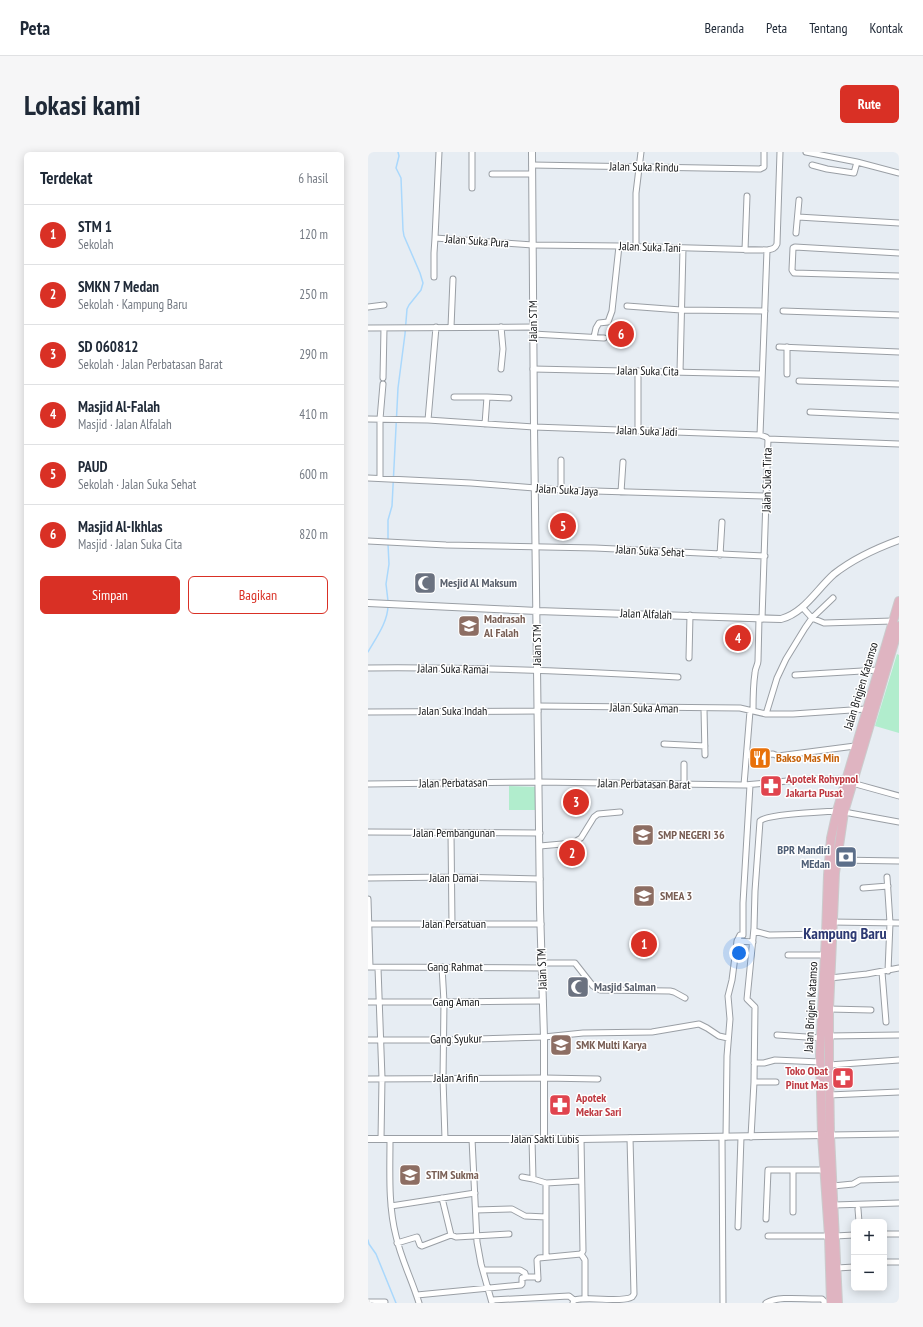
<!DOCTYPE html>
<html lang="id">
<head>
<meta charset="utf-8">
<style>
  :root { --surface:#fff; --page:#f6f6f7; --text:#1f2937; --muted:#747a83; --line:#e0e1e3; --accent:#d93025 }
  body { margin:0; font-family:"PT Sans Narrow",sans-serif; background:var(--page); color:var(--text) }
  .controls { position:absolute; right:12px; bottom:12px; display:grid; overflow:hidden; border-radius:6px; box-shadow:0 2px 10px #0003 }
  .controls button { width:36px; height:36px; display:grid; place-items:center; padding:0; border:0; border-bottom:1px solid var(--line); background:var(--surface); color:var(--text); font:20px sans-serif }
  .you { position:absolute; left:371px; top:801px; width:14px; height:14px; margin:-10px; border:3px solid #fff; border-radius:50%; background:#1a73e8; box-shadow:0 0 0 6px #1a73e833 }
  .badge { display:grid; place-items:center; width:26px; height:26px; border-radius:50%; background:var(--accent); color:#fff; font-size:13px; font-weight:700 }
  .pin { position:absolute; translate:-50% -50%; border:2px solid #fff; box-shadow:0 1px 4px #0006 }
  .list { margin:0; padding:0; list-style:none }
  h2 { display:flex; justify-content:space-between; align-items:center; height:52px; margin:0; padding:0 16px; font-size:17px }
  h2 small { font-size:13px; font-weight:400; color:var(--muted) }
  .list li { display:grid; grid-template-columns:26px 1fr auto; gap:12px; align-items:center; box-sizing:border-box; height:60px; padding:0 16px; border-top:1px solid var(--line) }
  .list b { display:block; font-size:15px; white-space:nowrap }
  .list p { margin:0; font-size:13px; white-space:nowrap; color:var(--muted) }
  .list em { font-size:13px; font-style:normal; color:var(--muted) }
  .actions { display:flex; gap:8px; padding:12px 16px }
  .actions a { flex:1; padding:9px 0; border:1px solid var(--accent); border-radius:6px; text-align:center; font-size:14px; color:var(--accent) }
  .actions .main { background:var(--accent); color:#fff }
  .map { position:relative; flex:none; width:531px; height:1151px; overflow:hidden; border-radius:6px }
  header { display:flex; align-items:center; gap:24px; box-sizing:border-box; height:56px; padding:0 20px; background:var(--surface); border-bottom:1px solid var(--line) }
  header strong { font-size:19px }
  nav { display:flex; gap:22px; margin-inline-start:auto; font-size:14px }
  .intro { display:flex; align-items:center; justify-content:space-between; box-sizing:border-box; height:96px; padding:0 24px }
  h1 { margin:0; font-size:28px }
  .button { padding:10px 18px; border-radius:6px; background:var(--accent); color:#fff; font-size:14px; font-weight:700 }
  main { display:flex; gap:24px; padding:0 24px }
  aside { flex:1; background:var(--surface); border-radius:6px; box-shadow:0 2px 10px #0003 }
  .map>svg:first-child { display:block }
  .education { fill:#ede1cd }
  .green { fill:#b1edcd }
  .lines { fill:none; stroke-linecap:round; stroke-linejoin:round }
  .stream { stroke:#aad8fc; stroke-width:1.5 }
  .minor-casing { stroke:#9a9fa5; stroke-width:7 }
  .tertiary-casing { stroke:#9a9fa5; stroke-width:8 }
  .primary-casing { stroke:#cbcbcc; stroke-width:10 }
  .minor { stroke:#fff; stroke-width:5 }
  .tertiary { stroke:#fff; stroke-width:6 }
  .primary { stroke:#dfb4c1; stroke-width:8 }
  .labels { text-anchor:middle; stroke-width:3; stroke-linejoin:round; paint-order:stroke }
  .street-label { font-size:12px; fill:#121416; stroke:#fff }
  .worship-label { font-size:12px; font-weight:bold; fill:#5b616d; stroke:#fff; text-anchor:start }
  .education-label { font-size:12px; font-weight:bold; fill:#785e54; stroke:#fff; text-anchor:start }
  .food-label { font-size:12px; font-weight:bold; fill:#c56008; stroke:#fff; text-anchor:start }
  .health-label { font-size:12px; font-weight:bold; fill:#be3a42; stroke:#fff; text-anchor:start }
  .service-label { font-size:12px; font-weight:bold; fill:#4e5e75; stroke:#fff; text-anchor:end }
  .district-label { font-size:16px; font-weight:bold; fill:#2d3973; stroke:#fff }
</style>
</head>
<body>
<header>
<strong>Peta</strong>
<nav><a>Beranda</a><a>Peta</a><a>Tentang</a><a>Kontak</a></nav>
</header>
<div class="intro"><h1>Lokasi kami</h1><a class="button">Rute</a></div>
<main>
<aside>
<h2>Terdekat<small>6 hasil</small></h2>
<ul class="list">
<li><span class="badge">1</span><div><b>STM 1</b><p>Sekolah</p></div><em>120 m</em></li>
<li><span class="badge">2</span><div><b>SMKN 7 Medan</b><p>Sekolah · Kampung Baru</p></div><em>250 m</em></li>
<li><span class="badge">3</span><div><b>SD 060812</b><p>Sekolah · Jalan Perbatasan Barat</p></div><em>290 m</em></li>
<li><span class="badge">4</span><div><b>Masjid Al-Falah</b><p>Masjid · Jalan Alfalah</p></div><em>410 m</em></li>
<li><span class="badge">5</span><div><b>PAUD</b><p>Sekolah · Jalan Suka Sehat</p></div><em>600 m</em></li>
<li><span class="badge">6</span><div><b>Masjid Al-Ikhlas</b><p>Masjid · Jalan Suka Cita</p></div><em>820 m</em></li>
</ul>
<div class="actions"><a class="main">Simpan</a><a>Bagikan</a></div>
</aside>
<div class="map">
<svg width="531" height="1151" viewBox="0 0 531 1151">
  <rect width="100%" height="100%" fill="#e7edf3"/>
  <path class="education" d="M188,370h15l-1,7h-14z"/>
  <path class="green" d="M529,502l2,1v78l-24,-7z
    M141,634l29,1v23h-29z"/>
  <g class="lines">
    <path class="stream" d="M20,388v-20l4,-14 6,-118 7,-54 2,-25 2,-4 12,-15 2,-7 -3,-10 -16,-37 -1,-6 -2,-52 -5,-10 3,-12 -1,-4
      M20,449l-2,-17 3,-20 -1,-20
      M0,500c8,-14 20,-30 20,-47
      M0,1088l1,4 7,10 20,49"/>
    <g class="minor-casing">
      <path id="minor" d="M71,0l-4,86 98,7 86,1 148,4c5,-1 8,-1 10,-6l3,-92
        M438,0l51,10 42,11
        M164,13l228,4 4,-2v-15
        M444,13l15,4 27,4 3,-11
        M124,22h40
        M104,36v-36
        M430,65l101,6
        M428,81l3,-33
        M268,94v-53l5,-41
        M377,98l2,-54
        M531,101l-104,-6 -2,1 -1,22 2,3 105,3
        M66,125v-24l1,-15
        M259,154l54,4 84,1
        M0,155l16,-2
        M415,159l116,4
        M83,175l2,-48
        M133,175l2,22 -2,20
        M0,176l165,-1
        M165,182l71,4
        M226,185l2,-9 3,-5 9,-1 4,-11 7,-65
        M411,195l120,5
        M419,195v27
        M165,217l229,5
        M312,220l3,-124
        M15,226l1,-50
        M431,229l100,3
        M86,245h33l-2,27
        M119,245l22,1
        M442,260l89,4
        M0,267l60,1 106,7 226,8 6,2 2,2 131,5
        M60,268l8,-93
        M270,279v-60
        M392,283l7,-185
        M0,326l103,5 90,7 206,6
        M12,326v-59l3,-35
        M193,338v-30
        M253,340l2,-30
        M0,389l78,4 149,3 170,8
        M352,403l2,-33
        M434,455l10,11 12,5 69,-2
        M394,467l6,-180
        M321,506l1,-43
        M0,516c103,-1 206,3 310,9
        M427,523l84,-5
        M170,554l202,2 26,6h27l73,-5
        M336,557l1,46
        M385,559c0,-13 0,-25 2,-38 0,-5 3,-8 3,-12l1,-43
        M0,560l170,-1
        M398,562l11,-36 9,-19 19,-31 7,-10 21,-20
        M296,592l41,2
        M379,604l26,-2 5,2 77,-10
        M316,612v20
        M484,631l47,13
        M0,632l171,-2 205,3 66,-6h39
        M376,633l6,-74
        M476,660l55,10
        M0,680l172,1
        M83,681l1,92
        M172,694l33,-3 8,-5 13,-21 4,-3 22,-2
        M469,708l62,1
        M519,725l3,46 -2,48
        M0,726l84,-1 88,2
        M495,736l25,-2
        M0,747l2,68
        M463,770l68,1
        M0,772h173
        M386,779l15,4 57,-1
        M369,789l16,1
        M420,803h37
        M173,811h34l18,23 7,4 70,1 4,1 11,6
        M0,815l174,1
        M74,815l2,35 -1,77 2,60
        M10,816l4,110 -1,61
        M514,820l4,50
        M462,826l37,-4 32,-6
        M0,850h76l99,-1
        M461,857l42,1
        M409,883l44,3
        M460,884l71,-1
        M0,888h76l100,-3 39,-4 69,-1 47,-8 8,4 12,8 9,2
        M386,911h10l11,-3 45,2
        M461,913l70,-5
        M0,927l176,-1 54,1
        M386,930h22
        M461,943l70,-3
        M462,983l69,-1
        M354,985l1,166
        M358,985l1,-81 3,-37 -2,-23 4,-16 5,-39 3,-6h3v-32l7,-118
        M383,985l3,-55 1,-75 -8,-8 7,-71 1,-37 5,-70c7,-7 64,-9 77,-10
        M22,987c0,32 -2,66 6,97 5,23 16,44 23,67
        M104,987l5,103 4,22 11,39
        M164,987l1,40
        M213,987l2,112 -2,3
        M154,1025l11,2 13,4 35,-2
        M178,1031v74
        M465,1034l20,-2 7,-4 39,-1
        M74,1046l9,37
        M466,1053l65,-2
        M23,1054l84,-13
        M490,1057l1,13
        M108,1058l36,-1 13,7 21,1
        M425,1060v-42
        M398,1067l2,-49h56
        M370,1075l3,-90
        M516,1082h15
        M400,1084h61
        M467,1084l19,-1
        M29,1091l20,-6 3,8 2,1 29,-11 5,2 53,-3
        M213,1102l4,6v39
        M516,1110h15
        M469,1116l17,-1
        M115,1118h37l5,3 1,4h11
        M170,1127l-1,-19 2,-2 42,-4
        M49,1143l104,-10 1,-1v-6l4,-1
        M124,1148l77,-4 5,4
        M0,1150h17
        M205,1151l1,-3c16,-4 47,3 58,-3l2,-3 -4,-156
        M398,1151c14,-8 40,-3 56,-4l2,2v2"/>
    </g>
    <g class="tertiary-casing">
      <path id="tertiary" d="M164,0l2,275 6,482 4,128v101
        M0,451l169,8 244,8c23,-6 36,-30 53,-45 19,-15 43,-26 65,-34
        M0,987h213l244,-4"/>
    </g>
    <g class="primary-casing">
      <path id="primary" d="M463,1151l-2,-67 -7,-101 -2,-81 6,-120 2,-59 3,-37 6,-27 62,-210
        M470,1151l-8,-168 -1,-70v-56l6,-136 9,-61 55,-186"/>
    </g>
    <use href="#minor" class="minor"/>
    <use href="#tertiary" class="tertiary"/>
    <use href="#primary" class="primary"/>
  </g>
  <defs>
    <g id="mosque-square" transform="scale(1.15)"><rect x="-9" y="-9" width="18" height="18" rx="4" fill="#6b7280" stroke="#fff"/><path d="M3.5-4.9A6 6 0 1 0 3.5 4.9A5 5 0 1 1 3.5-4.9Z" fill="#fff"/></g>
    <g id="school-square" transform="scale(1.15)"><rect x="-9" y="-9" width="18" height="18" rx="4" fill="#8d6e63" stroke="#fff"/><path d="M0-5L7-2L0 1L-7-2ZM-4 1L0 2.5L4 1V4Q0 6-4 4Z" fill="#fff"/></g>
    <g id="restaurant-square" transform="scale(1.15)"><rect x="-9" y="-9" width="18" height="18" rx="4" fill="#e8710a" stroke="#fff"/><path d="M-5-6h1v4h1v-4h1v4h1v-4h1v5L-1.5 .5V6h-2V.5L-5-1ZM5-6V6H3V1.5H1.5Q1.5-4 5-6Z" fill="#fff"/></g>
    <g id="pharmacy-square" transform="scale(1.15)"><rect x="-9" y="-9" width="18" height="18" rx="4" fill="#e0444e" stroke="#fff"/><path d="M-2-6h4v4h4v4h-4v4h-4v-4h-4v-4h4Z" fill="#fff"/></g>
    <g id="bank-square" transform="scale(1.15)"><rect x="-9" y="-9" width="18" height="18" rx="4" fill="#5c6f8a" stroke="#fff"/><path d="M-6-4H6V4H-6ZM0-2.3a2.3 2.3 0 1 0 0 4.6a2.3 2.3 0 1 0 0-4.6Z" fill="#fff"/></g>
    <g id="university-square" transform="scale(1.15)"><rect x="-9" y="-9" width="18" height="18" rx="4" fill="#8d6e63" stroke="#fff"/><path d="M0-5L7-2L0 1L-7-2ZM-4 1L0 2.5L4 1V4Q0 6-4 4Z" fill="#fff"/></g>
  </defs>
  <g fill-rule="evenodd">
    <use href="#mosque-square" x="57" y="431"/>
    <use href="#school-square" x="101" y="474"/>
    <use href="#restaurant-square" x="392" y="606"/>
    <use href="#pharmacy-square" x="403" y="634"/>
    <use href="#school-square" x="275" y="683"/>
    <use href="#bank-square" x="478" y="705"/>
    <use href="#school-square" x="276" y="744"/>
    <use href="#mosque-square" x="210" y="835"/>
    <use href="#school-square" x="193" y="893"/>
    <use href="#pharmacy-square" x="475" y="926"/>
    <use href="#pharmacy-square" x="192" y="953"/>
    <use href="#university-square" x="42" y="1023"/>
  </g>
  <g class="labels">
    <g class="street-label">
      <text transform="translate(276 15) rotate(1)" y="4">Jalan Suka Rindu</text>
      <text transform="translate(109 89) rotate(4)" y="4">Jalan Suka Pura</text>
      <text transform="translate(282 95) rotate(2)" y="4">Jalan Suka Tani</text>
      <text transform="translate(165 169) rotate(-90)" y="4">Jalan STM</text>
      <text transform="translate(280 219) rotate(1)" y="4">Jalan Suka Cita</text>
      <text transform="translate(279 279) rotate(2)" y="4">Jalan Suka Jadi</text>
      <text transform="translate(399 328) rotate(-89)" y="4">Jalan Suka Tirta</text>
      <text transform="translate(199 338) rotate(3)" y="4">Jalan Suka Jaya</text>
      <text transform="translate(282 399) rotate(3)" y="4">Jalan Suka Sehat</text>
      <text transform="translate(278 462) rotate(2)" y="4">Jalan Alfalah</text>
      <text transform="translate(169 493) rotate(-90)" y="4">Jalan STM</text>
      <text transform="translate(85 517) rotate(1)" y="4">Jalan Suka Ramai</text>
      <text transform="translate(493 534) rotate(-73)" y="4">Jalan Brigjen Katamso</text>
      <text transform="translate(276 556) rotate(1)" y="4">Jalan Suka Aman</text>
      <text x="85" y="563">Jalan Suka Indah</text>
      <text transform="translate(85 631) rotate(-1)" y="4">Jalan Perbatasan</text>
      <text transform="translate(276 632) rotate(1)" y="4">Jalan Perbatasan Barat</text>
      <text x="86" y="685">Jalan Pembangunan</text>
      <text x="86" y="730">Jalan Damai</text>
      <text x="86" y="776">Jalan Persatuan</text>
      <text x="87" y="819">Gang Rahmat</text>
      <text transform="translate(174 817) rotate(-92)" y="4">Jalan STM</text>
      <text x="88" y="854">Gang Aman</text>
      <text transform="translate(443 855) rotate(-87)" y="4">Jalan Brigjen Katamso</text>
      <text transform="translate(88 887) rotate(-1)" y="4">Gang Syukur</text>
      <text x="88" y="930">Jalan Arifin</text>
      <text x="177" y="991">Jalan Sakti Lubis</text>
    </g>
    <g class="worship-label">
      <text x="72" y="435">Mesjid Al Maksum</text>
      <text x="226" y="839">Masjid Salman</text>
    </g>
    <g class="education-label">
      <text x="116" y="471">Madrasah<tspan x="116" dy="14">Al Falah</tspan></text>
      <text x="290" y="687">SMP NEGERI 36</text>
      <text x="292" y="748">SMEA 3</text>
      <text x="208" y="897">SMK Multi Karya</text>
      <text x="58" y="1027">STIM Sukma</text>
    </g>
    <g class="food-label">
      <text x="408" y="610">Bakso Mas Min</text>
    </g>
    <g class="health-label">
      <text x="418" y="631">Apotek Rohypnol<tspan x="418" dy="14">Jakarta Pusat</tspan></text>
      <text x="460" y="923" text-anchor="end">Toko Obat<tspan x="460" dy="14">Pinut Mas</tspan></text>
      <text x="208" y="950">Apotek<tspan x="208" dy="14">Mekar Sari</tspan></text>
    </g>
    <g class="service-label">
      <text x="462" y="702">BPR Mandiri<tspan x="462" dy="14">MEdan</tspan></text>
    </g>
    <g class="district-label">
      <text x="477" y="787">Kampung Baru</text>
    </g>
  </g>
</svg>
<div class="controls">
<button>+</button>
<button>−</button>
</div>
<div class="you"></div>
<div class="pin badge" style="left:276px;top:792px">1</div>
<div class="pin badge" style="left:204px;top:701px">2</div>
<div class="pin badge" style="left:208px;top:650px">3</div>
<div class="pin badge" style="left:370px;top:486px">4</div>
<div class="pin badge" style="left:195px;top:374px">5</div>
<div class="pin badge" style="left:253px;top:182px">6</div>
</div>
</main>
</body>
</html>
